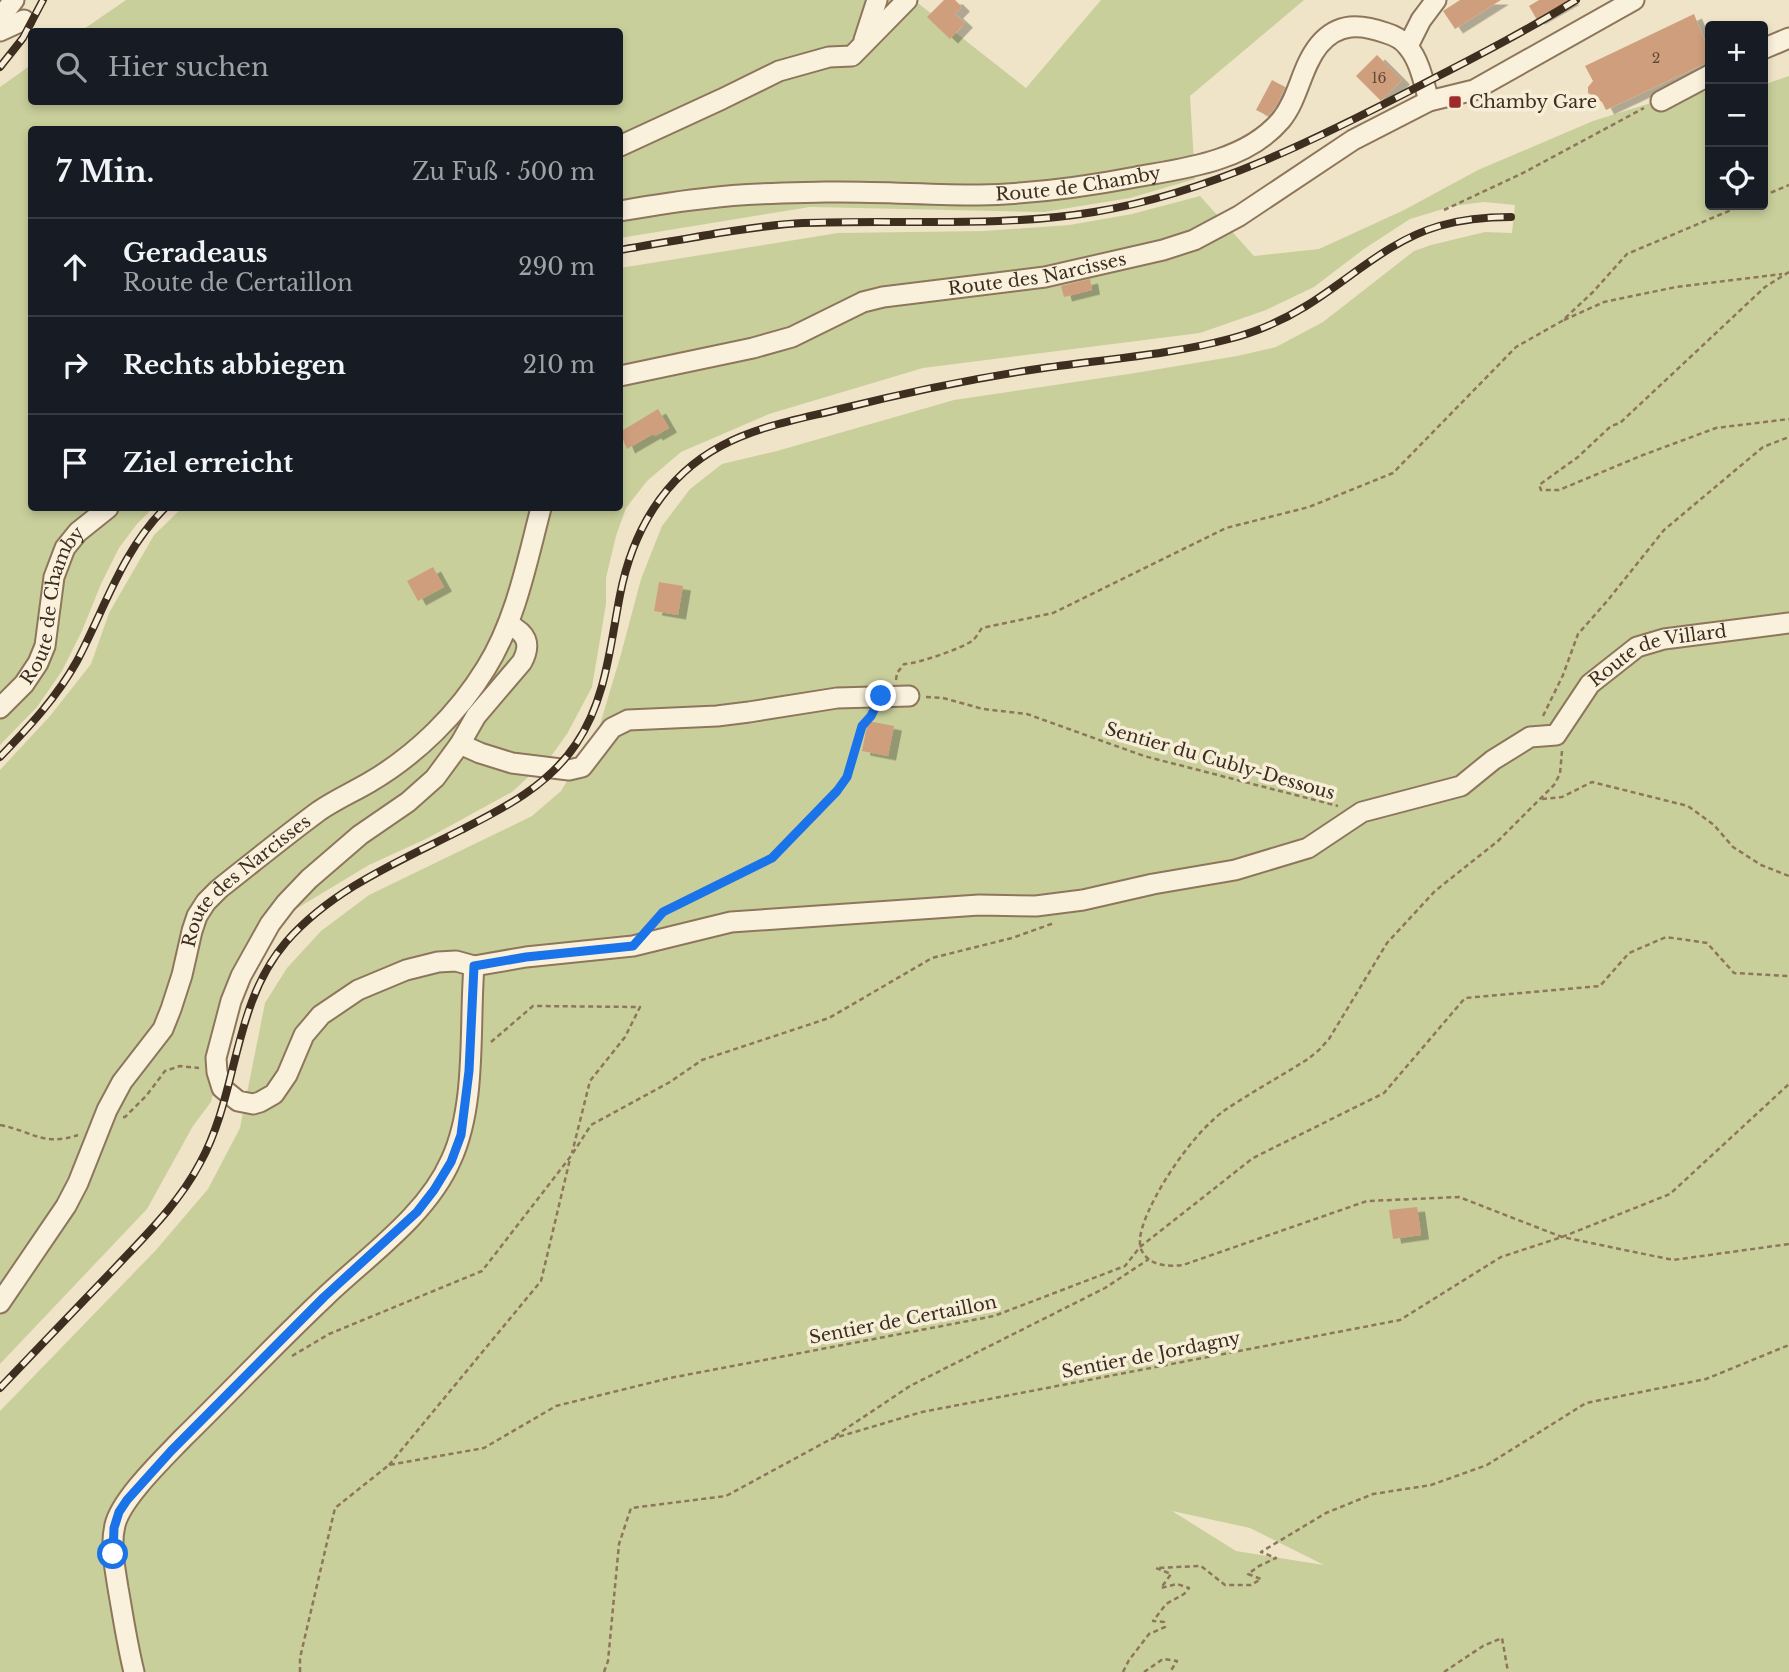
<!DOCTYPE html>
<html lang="de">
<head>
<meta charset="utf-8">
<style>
  :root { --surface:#171b24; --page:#20242c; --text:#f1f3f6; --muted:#9ea1a6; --line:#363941 }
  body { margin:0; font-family:"Libre Baskerville",serif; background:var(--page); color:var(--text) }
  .controls { position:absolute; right:21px; top:21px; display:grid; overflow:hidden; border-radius:7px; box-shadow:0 4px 10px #0003 }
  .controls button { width:63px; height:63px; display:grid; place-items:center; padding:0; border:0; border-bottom:2px solid var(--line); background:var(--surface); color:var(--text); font:35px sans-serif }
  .stop { position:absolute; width:21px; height:21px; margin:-16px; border:5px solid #1a73e8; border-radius:50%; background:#fff }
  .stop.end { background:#1a73e8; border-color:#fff; box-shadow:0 2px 7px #0008 }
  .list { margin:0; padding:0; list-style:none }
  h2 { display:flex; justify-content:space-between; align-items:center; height:91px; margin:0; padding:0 28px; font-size:30px }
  h2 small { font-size:23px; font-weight:400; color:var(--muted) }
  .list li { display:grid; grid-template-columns:46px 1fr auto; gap:21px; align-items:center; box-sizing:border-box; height:98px; padding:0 28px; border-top:2px solid var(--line) }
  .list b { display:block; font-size:26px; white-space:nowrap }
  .list p { margin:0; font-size:23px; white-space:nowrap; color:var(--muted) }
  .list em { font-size:23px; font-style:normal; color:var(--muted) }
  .icon { flex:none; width:38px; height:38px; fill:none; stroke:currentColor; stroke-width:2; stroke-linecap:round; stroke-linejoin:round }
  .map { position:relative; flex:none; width:1789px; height:1672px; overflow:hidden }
  .search { position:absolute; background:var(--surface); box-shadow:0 4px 10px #0003; left:28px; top:28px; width:595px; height:77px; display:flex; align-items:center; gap:18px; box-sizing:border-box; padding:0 24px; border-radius:7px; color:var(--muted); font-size:26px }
  .panel { position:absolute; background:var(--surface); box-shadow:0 4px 10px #0003; left:28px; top:126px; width:595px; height:385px; border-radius:7px }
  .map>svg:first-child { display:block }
  .green { fill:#c9cf9b; fill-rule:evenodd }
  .building { fill:#cf9f7d; filter:url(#shadow) }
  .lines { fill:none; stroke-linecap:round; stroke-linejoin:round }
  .minor-casing { stroke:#8d765c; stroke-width:23 }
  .path { stroke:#8d765c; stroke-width:2.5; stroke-dasharray:5 3.5; stroke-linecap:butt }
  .minor { stroke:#faf1dc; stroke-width:19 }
  .rail-casing { stroke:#3d2e20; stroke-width:8 }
  .rail { stroke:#f7eed8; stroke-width:5; stroke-dasharray:16; stroke-linecap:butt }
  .route { stroke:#1a73e8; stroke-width:9 }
  .poi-dot { fill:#9e2a2b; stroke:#f7eed8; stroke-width:2.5 }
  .labels { text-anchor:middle; stroke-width:7; stroke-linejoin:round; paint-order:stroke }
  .number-label { font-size:14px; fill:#624a37 }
  .poi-label { font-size:18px; fill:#3d2e20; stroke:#f7eed8; text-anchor:start }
  .street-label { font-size:18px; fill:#3d2e20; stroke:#f7eed8 }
</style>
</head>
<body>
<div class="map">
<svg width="1789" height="1672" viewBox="0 0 1789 1672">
  <defs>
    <filter id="shadow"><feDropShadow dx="8" dy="4.5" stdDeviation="0" flood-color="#0004"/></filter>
  </defs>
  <rect width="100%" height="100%" fill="#f0e4c8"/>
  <path class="green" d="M126,0h788l112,88 75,-88h203l-114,96 5,83 -65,19 -86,14 -234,-5 -190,31v-108h-588v378h121l-16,16 -18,24 -18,36 -19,47 -20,40 -25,36 -37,38v-658l31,-22 1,37h588v-70l-539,-1z
    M1789,76v1596h-1789v-261l156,-161 52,-61 32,-61 25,-125 22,-35 34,-37 48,-36 163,-79 29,-25 38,-63 22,-74 20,-75 21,-53 28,-37 32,-25 55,-13 177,-51 181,-27 102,-17 39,-9 47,-25 91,-71 17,-6 54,-13 27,1 3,-28 -31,-3 -31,4 -43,13 -46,30 -50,38 -48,23 -66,23 -277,35 -154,46 -88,38 -34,29 -21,27 -10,28 -10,42v26l-14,83 -25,47 -15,21 -40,37 -84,46 -59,27 -83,50 -21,25 -30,65 -24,97 -18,24 -46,83 -147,155v-594l50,-54 41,-52 18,-51 45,-78 28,-27h438v-240l218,-35 146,-2 85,-6 63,-11 68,-18 54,60 65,-7 85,-39 74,-40 115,-49 93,-29h24v113h53v-120zM1172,1511l78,17 74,37 -88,-14z"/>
  <path class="building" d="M944,0h11l7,7 -7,7 10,9 -15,16 -23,-22z
    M1460,0h41l-46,29 -12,-18z
    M1539,0h33l-35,20 -8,-14z
    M1694,14l16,40v9l-6,1 -98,46 -4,-8 -14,-9v-6l5,-6 -8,-15z
    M1377,55l25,25 -21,21 -25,-25z
    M1272,80l13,7 -8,18 -9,11 -12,-6z
    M1090,279l2,11 -28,7 -3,-11z
    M658,409l11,19 -14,8 -2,-2 -26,15 -7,-17z
    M433,567l11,20 -26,14 -11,-20z
    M659,582l24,4 -5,29 -24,-4z
    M868,721l26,5 -6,30 -26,-5z
    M1417,1207l4,28 -28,4 -4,-29z"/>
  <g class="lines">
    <g class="minor-casing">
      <g id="minor">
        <path d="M0,18l14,-18"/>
        <path d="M0,31l24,-11"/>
        <path d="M864,40l13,-40"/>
        <path d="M1408,46l13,-26 15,-20"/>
        <path d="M1763,49l26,-11"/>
        <path d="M1661,101l49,-26"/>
        <path d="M620,146l102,-47 57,-28 50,-14 23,-1 55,-56"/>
        <path id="s1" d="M620,211c29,-5 59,-10 89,-13 38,-5 78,-5 116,-6 51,-1 102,3 154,3 53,-1 105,-8 157,-18 28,-5 57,-9 83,-18 24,-8 46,-20 62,-39 18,-22 20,-53 38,-75 19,-23 42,-21 67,-12 7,2 17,7 22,14 12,14 16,37 21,54"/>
        <path id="s2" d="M620,376l133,-28 39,-11 71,-35 20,-5 162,-20 118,-27 31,-10 45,-24 114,-76 76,-39 45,-11 160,-90"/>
        <path id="s3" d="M508,624c18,9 24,19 14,38l-46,54 -16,28 -25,34 -27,24 -48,33 -51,44 -23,24 -16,21 -29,52 -10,25 -15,57 1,14 5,16 16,13 15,3 7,-2 14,-8 13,-19 17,-40 17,-20 37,-25 48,-20 32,-8 18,-1 18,5 52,-9 107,-11 98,-24 248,-17 57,1 47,-6 70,-16 82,-14 73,-22 54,-36 99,-26 32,-26 37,-23 26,-2 34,-51 47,-37 27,-8 125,-16"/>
        <path id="s4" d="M0,708l24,-24 14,-21 7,-17 9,-69 11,-29 13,-16 30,-24"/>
        <path d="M460,744l20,9 32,10 57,7 13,-3 30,-39 16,-8 89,-4 32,-4 88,-14 72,-2"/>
        <path id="s5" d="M0,1303l66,-97 12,-23 29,-73 15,-28 41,-53 8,-20 11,-34 10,-44 5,-15 9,-14 13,-13c33,-26 66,-53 100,-78 16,-11 34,-19 51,-29 46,-27 88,-68 116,-114 30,-48 41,-107 55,-160"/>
        <path d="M134,1672c-7,-28 -11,-56 -16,-84 -3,-20 -8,-42 -3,-63 6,-26 49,-67 68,-87 48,-47 94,-96 143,-142 43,-41 101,-81 125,-136 26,-56 18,-133 23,-194"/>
      </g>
    </g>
    <path class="path" d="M1763,196l26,-11
      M1444,210l79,-37 121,-65
      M1789,272l-24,15 -145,136 -9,3 -33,31 -39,28 2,5h18l84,-35 73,-27 73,-9
      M1564,320l40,-18 72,-15 106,-13
      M896,680l1,-7 7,-9c13,0 56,-15 68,-23 4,-3 7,-9 10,-13l71,-15 173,-85 83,-21 84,-34 123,-126 46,-26 31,-29 34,-38 116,-49
      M926,697l17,1 40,11 44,5 117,42 194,50
      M1543,716l20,-41 15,-41 30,-34 56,-70 99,-83 26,-10
      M1562,751l-2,23 -6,11 -56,56 -63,50 -48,52 -58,96 -10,11 -11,9c-27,17 -56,33 -83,51 -29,21 -60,66 -75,98 -5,11 -13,29 -9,41 7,17 27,18 42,16l184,-64 92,-4 103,40 111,23 116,-16
      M1542,799l20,-2 30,-15 96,24 26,19 19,22 28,18 28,11
      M655,921l8,-9 109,-54 65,-67 10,-14 15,-51 10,-11
      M491,1042l42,-36 107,1 -15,30 -35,44 -18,72
      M123,1117h2l21,-21 19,-25 15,-5 19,2
      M0,1125c32,6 43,22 78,10
      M292,1356l37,-22 153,-63 89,-115 20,-31 79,-43 32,-22 127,-42 103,-60 80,-20 42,-15
      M835,1436l75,-50 195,-98 44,-29
      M389,1465l152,-184 29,-122
      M300,1672v-14l35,-150 54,-43 95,-17 72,-42 114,-28 324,-62 131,-50 15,-19 113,-89 131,-65 81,-95 135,-12 29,-33 37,-16 41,6 27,30 55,3
      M604,1672l4,-11 11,-117 12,-36 95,-12 105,-57 91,-27 478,-92 101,-63 61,-20 108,-43 119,-110
      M1123,1672l6,-12 20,-26 16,-7 -1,-5 -11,-1 13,-17 18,-10 5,-6 -12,-4 -16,4 10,-14 -15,-6 45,-2 24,19h26l10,-6 -13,-5 11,-8 17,-8 -15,-6 65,-39 47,-19 58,-9 56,-20 99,-62 120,-24 83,-34
      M1144,1672l19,-13 14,2 -7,11
      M1444,1672l39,-26 19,-8 6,34"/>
    <use href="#minor" class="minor"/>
    <g class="rail-casing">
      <path id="rail" d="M0,67l23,-29 20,-38
        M620,250c33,-6 66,-11 99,-17 28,-4 56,-9 84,-10 97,-4 195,5 291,-11 116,-19 225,-74 329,-128 52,-27 103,-53 153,-84
        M0,757c29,-30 57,-60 77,-96 28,-53 45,-110 88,-153
        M0,1388c38,-40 77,-80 115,-120 31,-33 64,-65 85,-105 39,-71 32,-158 86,-221 46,-53 114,-81 175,-112 43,-22 87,-44 115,-86 30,-44 34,-98 44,-149 12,-62 43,-118 101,-149 37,-20 79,-27 119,-37 68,-17 135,-31 204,-41 62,-9 125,-13 185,-29 27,-7 53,-18 77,-33 44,-27 82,-65 133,-80 24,-7 47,-9 72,-9"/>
    </g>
    <use href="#rail" class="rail"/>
  </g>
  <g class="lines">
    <path class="route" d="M113,1554l1,-26 5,-16 8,-12 44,-49 153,-154 93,-85 17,-22 17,-28 10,-27 8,-64 5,-105 52,-9 107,-11 30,-34 109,-54 65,-67 10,-14 15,-51 9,-10 10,-20"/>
  </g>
  <rect class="poi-dot" x="1448" y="95" width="14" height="14" rx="3.5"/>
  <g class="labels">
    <g class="number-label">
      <text x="1656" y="63">2</text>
      <text x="1379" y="83">16</text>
    </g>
    <g class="poi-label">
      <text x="1469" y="108">Chamby Gare</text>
    </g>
    <g class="street-label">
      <text dy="6" stroke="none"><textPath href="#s1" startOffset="460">Route de Chamby</textPath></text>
      <text dy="6" stroke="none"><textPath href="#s2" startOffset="432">Route des Narcisses</textPath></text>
      <text dy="6" stroke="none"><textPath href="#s4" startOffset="119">Route de Chamby</textPath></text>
      <text dy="6" stroke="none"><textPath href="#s3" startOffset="2170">Route de Villard</textPath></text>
      <text transform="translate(1220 761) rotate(16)" y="6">Sentier du Cubly-Dessous</text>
      <text dy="6" stroke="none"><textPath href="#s5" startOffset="497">Route des Narcisses</textPath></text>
      <text transform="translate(903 1320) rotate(-11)" y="6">Sentier de Certaillon</text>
      <text transform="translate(1151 1355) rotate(-11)" y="6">Sentier de Jordagny</text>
    </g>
  </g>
</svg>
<div class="controls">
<button>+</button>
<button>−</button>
<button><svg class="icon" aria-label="locate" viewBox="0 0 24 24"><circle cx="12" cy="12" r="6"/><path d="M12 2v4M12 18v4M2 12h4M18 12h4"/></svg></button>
</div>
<div class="stop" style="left:113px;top:1554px"></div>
<div class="stop end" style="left:881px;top:696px"></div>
<div class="search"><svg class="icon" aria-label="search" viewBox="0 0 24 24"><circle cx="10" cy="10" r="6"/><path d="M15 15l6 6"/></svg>Hier suchen</div>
<section class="panel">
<h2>7 Min.<small>Zu Fuß · 500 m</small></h2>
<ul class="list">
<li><svg class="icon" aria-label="ahead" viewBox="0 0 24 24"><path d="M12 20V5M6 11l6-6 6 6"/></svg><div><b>Geradeaus</b><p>Route de Certaillon</p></div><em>290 m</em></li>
<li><svg class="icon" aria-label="right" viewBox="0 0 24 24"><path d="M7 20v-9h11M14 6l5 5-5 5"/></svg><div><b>Rechts abbiegen</b></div><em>210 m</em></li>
<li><svg class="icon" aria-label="arrive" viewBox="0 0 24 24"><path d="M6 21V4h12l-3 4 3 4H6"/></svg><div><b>Ziel erreicht</b></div></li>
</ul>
</section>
</div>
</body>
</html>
